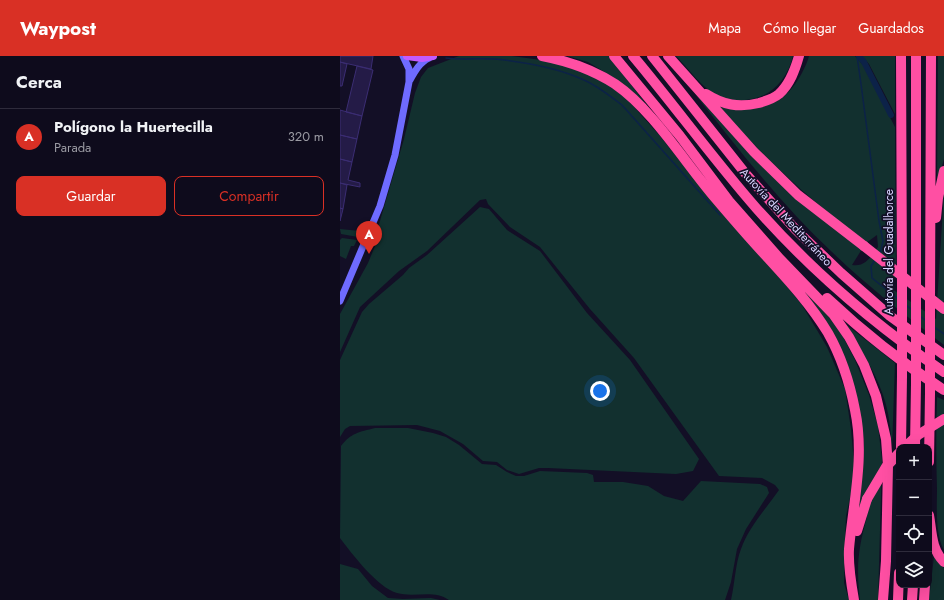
<!DOCTYPE html>
<html lang="es">
<head>
<meta charset="utf-8">
<style>
  :root { --surface:#0e0b1c; --page:#1c1929; --text:#f1f3f6; --muted:#9b9ba3; --line:#2e2b3b; --accent:#d93025 }
  body { margin:0; font-family:Jost,sans-serif; background:var(--page); color:var(--text) }
  .controls { position:absolute; right:12px; bottom:12px; display:grid; overflow:hidden; border-radius:8px; box-shadow:0 4px 16px #0002 }
  .controls button { width:36px; height:36px; display:grid; place-items:center; padding:0; border:0; border-bottom:1px solid var(--line); background:var(--surface); color:var(--text); font:20px sans-serif }
  .you { position:absolute; left:260px; top:335px; width:14px; height:14px; margin:-10px; border:3px solid #fff; border-radius:50%; background:#1a73e8; box-shadow:0 0 0 6px #1a73e833 }
  .badge { display:grid; place-items:center; width:26px; height:26px; border-radius:50%; background:var(--accent); color:#fff; font-size:13px; font-weight:700 }
  .pin { position:absolute; translate:-50% -33px; filter:drop-shadow(0 1px 2px #0008) }
  .pin::after { content:''; position:absolute; top:21px; width:14px; height:12px; background:inherit; clip-path:polygon(0 0,100% 0,50% 100%) }
  .list { margin:0; padding:0; list-style:none }
  h2 { display:flex; justify-content:space-between; align-items:center; height:52px; margin:0; padding:0 16px; font-size:17px }
  h2 small { font-size:13px; font-weight:400; color:var(--muted) }
  .list li { display:grid; grid-template-columns:26px 1fr auto; gap:12px; align-items:center; box-sizing:border-box; height:56px; padding:0 16px; border-top:1px solid var(--line) }
  .list b { display:block; font-size:15px; white-space:nowrap }
  .list p { margin:0; font-size:13px; white-space:nowrap; color:var(--muted) }
  .list em { font-size:13px; font-style:normal; color:var(--muted) }
  .actions { display:flex; gap:8px; padding:12px 16px }
  .actions a { flex:1; padding:9px 0; border:1px solid var(--accent); border-radius:8px; text-align:center; font-size:14px; color:var(--accent) }
  .actions .main { background:var(--accent); color:#fff }
  .icon { flex:none; width:22px; height:22px; fill:none; stroke:currentColor; stroke-width:2; stroke-linecap:round; stroke-linejoin:round }
  .map { position:relative; flex:none; width:604px; height:544px; overflow:hidden }
  header { display:flex; align-items:center; gap:24px; box-sizing:border-box; height:56px; padding:0 20px; background:var(--accent); color:#fff }
  header strong { font-size:19px }
  nav { display:flex; gap:22px; margin-inline-start:auto; font-size:14px }
  main { display:flex }
  aside { flex:1; background:var(--surface) }
  .map>svg:first-child { display:block }
  .green { fill:#12302f }
  .lines { fill:none; stroke-linecap:round; stroke-linejoin:round }
  .stream { stroke:#0c2248; stroke-width:1.5 }
  .canal { stroke:#0c2248; stroke-width:6 }
  .building { fill:#241b47; stroke:#3b2d73 }
  .secondary { stroke:#6f6bff; stroke-width:7 }
  .primary { stroke:#c25bff; stroke-width:8 }
  .highway { stroke:#ff4fa3; stroke-width:10 }
  .highway-bridge { stroke:#ff4fa3; stroke-width:10 }
  .labels { text-anchor:middle; stroke-width:3.5; stroke-linejoin:round; paint-order:stroke }
  .street-label { font-size:12px; fill:#d9d4ff; stroke:#130f26 }
</style>
</head>
<body>
<header>
<strong>Waypost</strong>
<nav><a>Mapa</a><a>Cómo llegar</a><a>Guardados</a></nav>
</header>
<main>
<aside>
<h2>Cerca<small></small></h2>
<ul class="list">
<li><span class="badge">A</span><div><b>Polígono la Huertecilla</b><p>Parada</p></div><em>320 m</em></li>
</ul>
<div class="actions"><a class="main">Guardar</a><a>Compartir</a></div>
</aside>
<div class="map">
<svg width="604" height="544" viewBox="0 0 604 544">
  <rect width="100%" height="100%" fill="#130f26"/>
  <path class="green" d="M119,0h53l29,4 30,6 24,10 31,22 34,38 44,55 81,93 17,21 25,42 18,42 6,40 4,46 -9,41 -1,22 -1,45 5,17h-118c4,-17 4,-35 10,-51 8,-23 25,-40 38,-59l-4,-5 -13,-7 -43,-2 -85,-118 -44,-49 -50,-62 -30,-20 -22,-23 -2,-5 -6,1 -53,51 -28,20 -39,36 -20,45v-38l28,-51 7,-17v-8l7,-24 22,-75 11,-46 6,-16 7,-9z
    M227,0h42l53,69 -46,-46 -28,-17z
    M336,0h117c-6,24 -22,42 -48,44 -9,1 -18,1 -27,-4 -15,-7 -30,-28 -42,-40z
    M469,0h46l8,9 32,62 1,150 -10,4 6,8 44,30 8,-128v108l-2,12 2,2v32c-39,-30 -77,-59 -112,-93 -51,-48 -94,-103 -137,-158l48,51 119,104 -10,16c14,2 18,-8 26,-18l-1,-12 -11,8c-53,-41 -104,-86 -147,-137 17,-1 36,0 53,-3 17,-4 33,-32 37,-47z
    M522,0h33v58l-26,-50z
    M598,0h6v103l-7,24z
    M140,151l9,2 18,21 33,21 47,62 43,47 69,99 -6,12 -17,3 -128,-6h-9l-20,6 -12,-4 -10,-8 -14,-1 -20,-17 -23,-13 -23,-6 -67,1 -5,3 -5,8v-77l22,-48 7,-8 34,-29 6,-7 18,-13z
    M0,173l20,2 -2,6 -17,-3z
    M2,182l15,2 -3,6h-3l-5,13 -6,-3v-16z
    M453,223l29,28 20,28 13,25 14,35 9,31 4,34 -4,140h-18c-4,-33 -2,-51 7,-83l-2,-3 -8,-2 6,-42 1,-30 -5,-33 -6,-24z
    M503,266l52,41 -3,86c-1,-18 -3,-37 -9,-54 -9,-26 -25,-50 -40,-73z
    M597,341l7,3v150c-9,-16 -7,-43 -7,-61 -1,-30 -1,-61 0,-92z
    M35,372h33l25,5 13,4 13,8 23,19 14,1 11,7 9,4h8l16,-5 47,2 6,2 1,7h29l25,4 16,10 19,5 18,-20 59,3 7,3 2,6 -23,36 -9,20 -6,33 -6,18h-276c-16,-11 -34,-2 -52,-7 -19,-5 -45,-39 -57,-55l1,-92c10,-13 18,-14 34,-18z
    M594,500l10,12v32h-15z
    M0,508l18,5 14,17 16,12 15,1 28,-1 9,2h-100z"/>
  <g class="lines">
    <path class="stream" d="M517,0l4,28 18,137 4,20 -3,13
      M106,2c16,2 33,0 49,1 29,3 63,9 89,21 14,6 26,16 38,25l98,110
      M535,204l-4,6 1,12 26,21
      M566,249l6,5
      M580,260l6,5
      M594,271l10,7"/>
    <path class="canal" d="M519,0l5,6 27,53"/>
  </g>
  <path class="building" d="M0,0h33l-2,13 -31,-7z
    M0,6l7,2 -5,22h-2z
    M17,10l16,4 -11,46 -16,-4z
    M0,54l22,6 -5,23 -17,-4z
    M0,79l17,4 -5,23 -12,-3z
    M0,103l12,3 -4,18 12,3v4l-20,-4z
    M0,127l7,2 -4,24 -3,-1z
    M0,152l3,1 -3,12z"/>
  <g class="lines">
    <path class="secondary" d="M70,24c5,-9 10,-18 19,-22
      M0,245l40,-95 15,-51 14,-73v-13l-6,-13"/>
    <path class="primary" d="M67,0l15,2 11,-2"/>
    <path class="highway" d="M202,0c26,5 50,13 73,28 38,26 70,79 101,115 17,20 34,40 52,59 22,24 43,47 60,75 13,23 22,51 27,77 10,47 -2,93 -6,139 -1,17 2,34 5,51
      M274,0l66,80 49,65 51,58 53,55 16,23 15,28 12,31 10,43 2,27 -2,95 -3,39
      M293,0c42,50 81,104 124,153 55,62 118,116 187,163
      M312,0l93,117 51,57 45,43 49,43 54,39
      M328,0l86,96 44,43 66,51
      M561,0l1,225
      M366,38c17,11 33,14 53,9 7,-2 14,-4 20,-9 11,-10 16,-24 20,-38
      M596,162l2,-20 6,-27
      M576,236v-236
      M487,242c36,34 75,65 117,92
      M590,247l1,-247
      M561,391l1,-71
      M575,391l1,-63
      M589,406l1,-69
      M589,459c3,17 2,34 15,47
      M517,475l10,-32
      M558,544l1,-27
      M572,544l1,-15
      M584,544l1,-15"/>
    <path class="highway-bridge" d="M524,190l80,63
      M562,225v95
      M576,328v-92
      M590,337v-90
      M565,391l13,-12 26,-16
      M527,443l19,-32 13,-14"/>
  </g>
  <g class="labels">
    <g class="street-label">
      <text transform="translate(446 161) rotate(47)" y="4">Autovía del Mediterráneo</text>
      <text transform="translate(549 196) rotate(-90)" y="4">Autovía del Guadalhorce</text>
    </g>
  </g>
</svg>
<div class="controls">
<button>+</button>
<button>−</button>
<button><svg class="icon" aria-label="locate" viewBox="0 0 24 24"><circle cx="12" cy="12" r="6"/><path d="M12 2v4M12 18v4M2 12h4M18 12h4"/></svg></button>
<button><svg class="icon" aria-label="layers" viewBox="0 0 24 24"><path d="M12 4l9 5-9 5-9-5zM3 14l9 5 9-5"/></svg></button>
</div>
<div class="you"></div>
<div class="pin badge" style="left:29px;top:198px">A</div>
</div>
</main>
</body>
</html>
